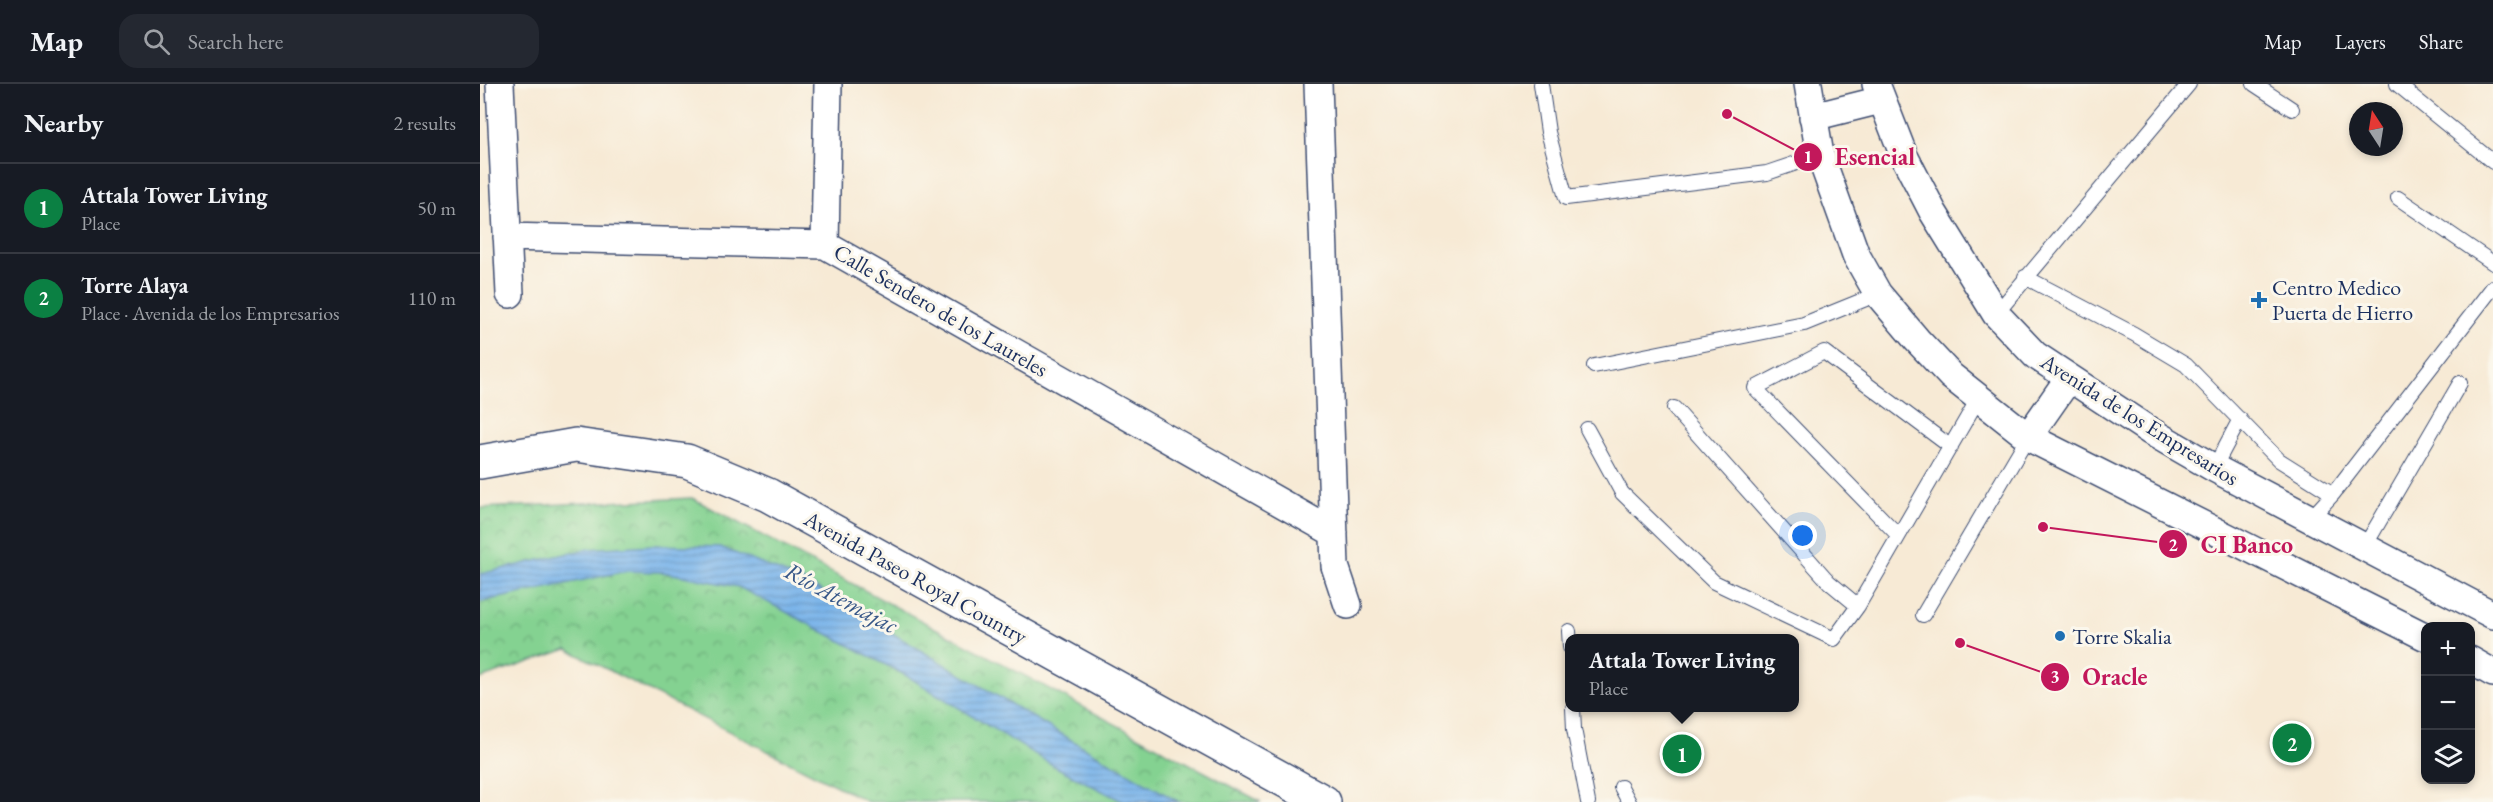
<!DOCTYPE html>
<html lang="en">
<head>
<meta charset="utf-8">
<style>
  :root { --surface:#171b24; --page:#242831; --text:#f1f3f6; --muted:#9ea1a6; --line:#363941; --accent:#0b8043 }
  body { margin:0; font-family:"EB Garamond",serif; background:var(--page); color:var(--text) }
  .controls { position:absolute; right:18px; bottom:18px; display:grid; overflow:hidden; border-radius:12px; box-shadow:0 3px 9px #0003 }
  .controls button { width:54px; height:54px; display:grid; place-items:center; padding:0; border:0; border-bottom:2px solid var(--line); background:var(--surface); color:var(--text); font:30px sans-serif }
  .compass { position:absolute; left:1869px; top:18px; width:54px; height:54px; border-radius:50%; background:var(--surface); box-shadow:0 3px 9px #0003; rotate:348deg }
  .you { position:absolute; left:1323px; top:452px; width:21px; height:21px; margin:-15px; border:4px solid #fff; border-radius:50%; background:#1a73e8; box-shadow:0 0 0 9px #1a73e833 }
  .badge { display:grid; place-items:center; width:39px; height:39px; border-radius:50%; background:var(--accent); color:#fff; font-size:20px; font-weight:700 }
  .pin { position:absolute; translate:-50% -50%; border:3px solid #fff; box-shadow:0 2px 6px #0006 }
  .popup { position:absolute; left:1085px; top:550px; width:234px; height:78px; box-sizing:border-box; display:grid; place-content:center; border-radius:12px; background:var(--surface); filter:drop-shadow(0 2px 4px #0005); font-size:20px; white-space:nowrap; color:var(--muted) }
  .popup b { font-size:22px; color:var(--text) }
  .popup::after { content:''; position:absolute; left:50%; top:100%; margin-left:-12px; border:12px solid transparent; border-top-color:var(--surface) }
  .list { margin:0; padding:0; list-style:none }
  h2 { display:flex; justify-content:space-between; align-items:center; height:78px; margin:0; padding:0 24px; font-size:26px }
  h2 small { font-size:20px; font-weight:400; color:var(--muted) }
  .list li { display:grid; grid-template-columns:39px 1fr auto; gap:18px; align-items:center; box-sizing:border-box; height:90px; padding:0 24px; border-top:2px solid var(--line) }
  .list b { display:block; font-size:22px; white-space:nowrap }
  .list p { margin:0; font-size:20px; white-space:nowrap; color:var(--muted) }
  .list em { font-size:20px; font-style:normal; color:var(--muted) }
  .icon { flex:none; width:33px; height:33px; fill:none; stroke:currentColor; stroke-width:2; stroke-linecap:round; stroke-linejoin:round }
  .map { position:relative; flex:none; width:2013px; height:718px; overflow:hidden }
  header { display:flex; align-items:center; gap:36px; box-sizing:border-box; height:84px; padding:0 30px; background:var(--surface); border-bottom:2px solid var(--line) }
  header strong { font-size:28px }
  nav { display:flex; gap:33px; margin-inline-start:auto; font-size:21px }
  .search { width:420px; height:54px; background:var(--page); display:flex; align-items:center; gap:15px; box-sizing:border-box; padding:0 21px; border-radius:18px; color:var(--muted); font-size:22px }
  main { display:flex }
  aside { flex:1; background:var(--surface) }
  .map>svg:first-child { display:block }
  .park { fill:url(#park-crowns); stroke:#508078; stroke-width:1.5 }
  .water { fill:url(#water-rules); stroke:#4a71a4; stroke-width:1.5 }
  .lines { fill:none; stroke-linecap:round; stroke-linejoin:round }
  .lane-casing { stroke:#3c4b70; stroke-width:16 }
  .street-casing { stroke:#3c4b70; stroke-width:30 }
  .secondary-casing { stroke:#3c4b70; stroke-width:36 }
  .lane { stroke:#fff; stroke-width:14 }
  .street { stroke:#fff; stroke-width:27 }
  .secondary { stroke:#fff; stroke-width:33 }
  .poi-dot { fill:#1f6fb2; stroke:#fbf7ec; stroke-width:2 }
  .labels { text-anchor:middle; stroke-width:6; stroke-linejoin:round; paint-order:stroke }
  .poi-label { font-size:22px; fill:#1b2f5e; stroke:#fbf7ec; text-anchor:start }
  .street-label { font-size:22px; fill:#1b2f5e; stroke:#fbf7ec }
  .water-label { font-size:24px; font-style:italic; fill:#375788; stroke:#fbf7ec }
  .leader { fill:none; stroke:#c2185b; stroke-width:2 }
  .callout-dot { fill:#c2185b; stroke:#fbf7ec; stroke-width:2 }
  .mark-label { font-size:18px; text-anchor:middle; font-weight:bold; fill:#fff }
  .callout-label { font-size:24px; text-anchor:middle; font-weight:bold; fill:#c2185b; stroke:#fbf7ec; stroke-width:6; stroke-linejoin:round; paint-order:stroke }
</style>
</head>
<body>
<header>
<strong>Map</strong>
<div class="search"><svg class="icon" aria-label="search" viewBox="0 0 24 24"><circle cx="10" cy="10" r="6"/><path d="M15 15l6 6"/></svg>Search here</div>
<nav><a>Map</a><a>Layers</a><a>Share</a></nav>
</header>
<main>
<aside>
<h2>Nearby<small>2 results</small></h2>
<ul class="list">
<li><span class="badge">1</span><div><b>Attala Tower Living</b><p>Place</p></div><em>50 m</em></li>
<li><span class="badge">2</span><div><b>Torre Alaya</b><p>Place · Avenida de los Empresarios</p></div><em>110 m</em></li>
</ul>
</aside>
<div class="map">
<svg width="2013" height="718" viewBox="0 0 2013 718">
  <defs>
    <pattern id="park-crowns" width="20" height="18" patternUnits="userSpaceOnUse" patternTransform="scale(1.5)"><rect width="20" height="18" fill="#84d291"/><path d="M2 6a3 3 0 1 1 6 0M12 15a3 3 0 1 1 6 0" fill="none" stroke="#6bab7a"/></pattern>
    <pattern id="water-rules" width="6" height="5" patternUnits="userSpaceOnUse" patternTransform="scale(1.5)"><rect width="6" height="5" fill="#78b3ea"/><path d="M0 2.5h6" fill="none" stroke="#6292c1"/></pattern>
  </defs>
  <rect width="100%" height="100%" fill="#fbf7ec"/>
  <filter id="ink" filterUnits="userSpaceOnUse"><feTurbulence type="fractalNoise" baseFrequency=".0167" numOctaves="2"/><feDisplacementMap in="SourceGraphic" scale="12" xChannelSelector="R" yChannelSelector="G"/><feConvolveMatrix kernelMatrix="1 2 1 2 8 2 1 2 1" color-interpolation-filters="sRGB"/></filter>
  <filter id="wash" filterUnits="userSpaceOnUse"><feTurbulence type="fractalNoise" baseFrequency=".008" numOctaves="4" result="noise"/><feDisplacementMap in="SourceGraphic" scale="24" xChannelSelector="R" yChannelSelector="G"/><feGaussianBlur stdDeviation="1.35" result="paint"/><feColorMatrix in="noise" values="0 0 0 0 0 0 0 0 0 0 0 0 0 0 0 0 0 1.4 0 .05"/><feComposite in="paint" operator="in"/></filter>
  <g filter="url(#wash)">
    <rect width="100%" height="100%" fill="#f7ead5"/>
    <path class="park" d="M212,414l569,304h-393l-301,-153 -87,30v-171z"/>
    <path class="water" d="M174,461l66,2 88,36 251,150 120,69h-55l-68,-35 -149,-91 -168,-89 -76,-15 -37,-1 -146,31v-28l107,-25z"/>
  </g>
  <g filter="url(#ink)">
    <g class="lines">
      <g class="lane-casing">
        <path id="lane" d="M1061,0l7,48 18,66 201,-25 53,-18
          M1774,0l38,25
          M1917,0l96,78
          M1918,114l95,65
          M1545,193l109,57 52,31 93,95 54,34
          M1516,230l193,-230
          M1114,282l210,-42 74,-30
          M1194,324l155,174 29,24
          M1107,345l35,64 92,89 120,57 24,-33 120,-207
          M1734,384l26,-49
          M1830,435l23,-25 160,-207
          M1418,451l-143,-147 69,-36 127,95
          M1885,462l95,-163
          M1443,531l105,-178
          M1089,547l1,16
          M1093,624l1,21 14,73
          M1141,703l8,15"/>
      </g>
      <g class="street-casing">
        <path id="street" d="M20,0l10,210
          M838,0l17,482 13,39
          M1328,0l12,71 36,100 22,39 39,46 34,36 77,61 398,200
          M1396,0l28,72 29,56 63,102 39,41 115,76 64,37 279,147
          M1333,33l68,-17
          M27,153l318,8 509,288
          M345,161l3,-161
          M1548,353l41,-59
          M1990,576l23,13"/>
      </g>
      <g class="secondary-casing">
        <path id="secondary" d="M0,378l96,-17 111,16 81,34 556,307"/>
      </g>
      <use href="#lane" class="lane"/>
      <use href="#street" class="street"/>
      <use href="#secondary" class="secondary"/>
    </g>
  </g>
  <g class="poi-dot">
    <path d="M1776 207h6v6h6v6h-6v6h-6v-6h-6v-6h6z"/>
    <circle cx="1580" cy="552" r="6"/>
  </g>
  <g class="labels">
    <g class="poi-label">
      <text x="1792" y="211">Centro Medico<tspan x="1792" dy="25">Puerta de Hierro</tspan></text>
      <text x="1592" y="560">Torre Skalia</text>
    </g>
    <g class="street-label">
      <text transform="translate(461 226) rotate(30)" y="8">Calle Sendero de los Laureles</text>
      <text transform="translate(1660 335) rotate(32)" y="8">Avenida de los Empresarios</text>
      <text transform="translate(436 493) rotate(29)" y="8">Avenida Paseo Royal Country</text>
    </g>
    <g class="water-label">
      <text transform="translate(361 514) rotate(28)" y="8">Río Atemajac</text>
    </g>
  </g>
  <path class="leader" d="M1247 30L1328 73M1563 443L1693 460M1480 559L1575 593"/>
  <g class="callout-dot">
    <circle cx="1247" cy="30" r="6"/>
    <circle cx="1563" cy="443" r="6"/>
    <circle cx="1480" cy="559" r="6"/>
    <circle cx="1328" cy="73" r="15"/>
    <circle cx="1693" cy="460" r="15"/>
    <circle cx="1575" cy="593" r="15"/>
  </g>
  <g class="mark-label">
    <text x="1328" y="79">1</text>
    <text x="1693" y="467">2</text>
    <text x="1575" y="599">3</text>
  </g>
  <g class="callout-label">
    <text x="1395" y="81">Esencial</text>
    <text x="1767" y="469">CI Banco</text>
    <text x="1635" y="601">Oracle</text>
  </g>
</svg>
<div class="controls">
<button>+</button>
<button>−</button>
<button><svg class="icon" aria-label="layers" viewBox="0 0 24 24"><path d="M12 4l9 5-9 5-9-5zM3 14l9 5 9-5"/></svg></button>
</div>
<svg class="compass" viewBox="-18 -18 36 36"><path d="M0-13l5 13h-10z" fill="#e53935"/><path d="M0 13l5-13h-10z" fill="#9ea1a6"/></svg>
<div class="you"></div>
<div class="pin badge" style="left:1202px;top:670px">1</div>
<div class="popup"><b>Attala Tower Living</b>Place</div>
<div class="pin badge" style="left:1812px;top:659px">2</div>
</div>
</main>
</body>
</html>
